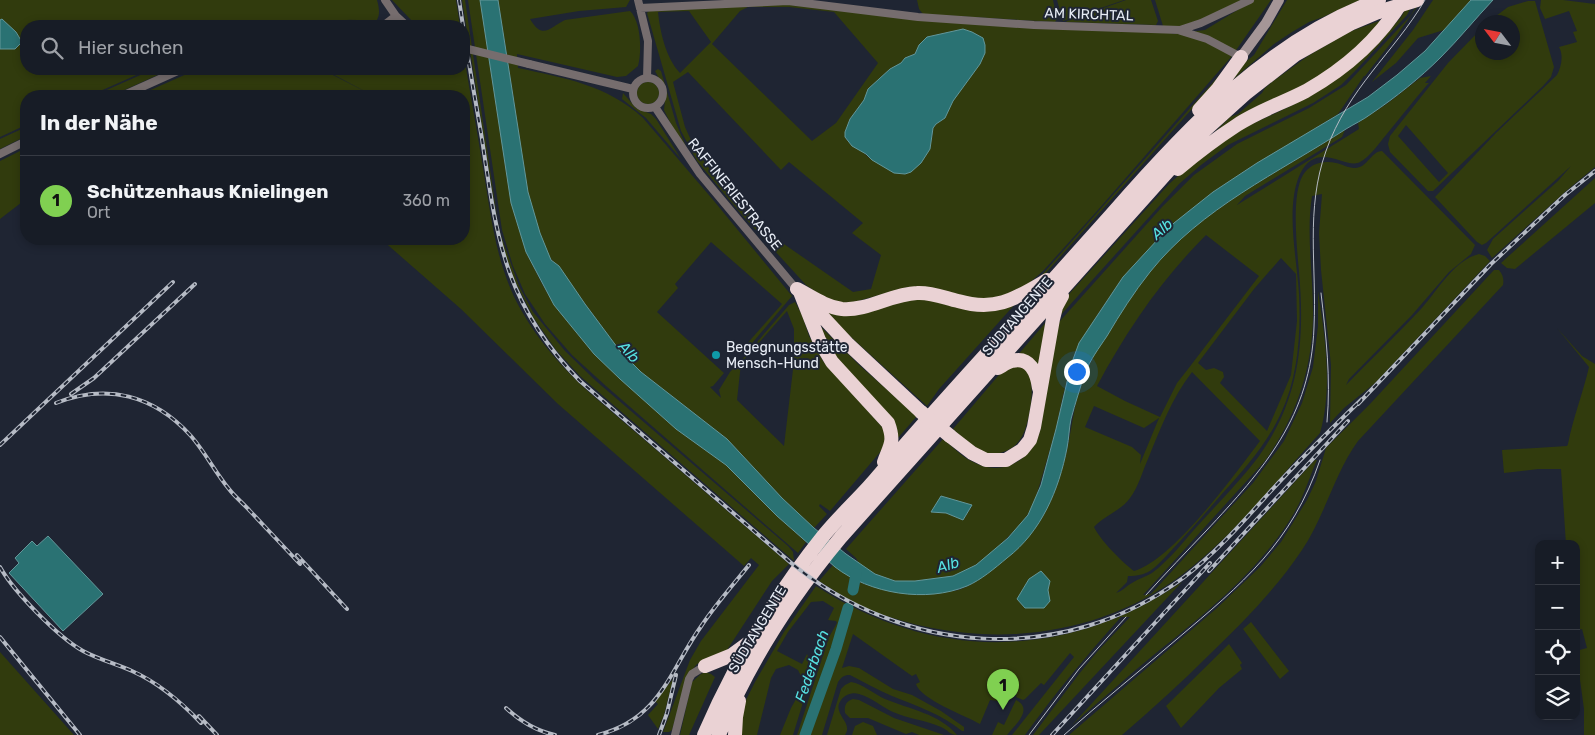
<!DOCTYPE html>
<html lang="de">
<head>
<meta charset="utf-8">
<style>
  :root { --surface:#171c26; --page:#20252e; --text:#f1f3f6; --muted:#9ea1a7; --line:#363a43; --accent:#80d051 }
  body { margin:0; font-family:Rubik,sans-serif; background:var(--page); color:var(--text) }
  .controls { position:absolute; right:15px; bottom:15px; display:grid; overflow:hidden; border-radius:10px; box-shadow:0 2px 8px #0003 }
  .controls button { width:45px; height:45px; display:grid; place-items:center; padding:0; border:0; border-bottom:1px solid var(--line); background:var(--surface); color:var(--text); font:25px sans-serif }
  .compass { position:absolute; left:1475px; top:15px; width:45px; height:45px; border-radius:50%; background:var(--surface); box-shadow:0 2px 8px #0003; rotate:302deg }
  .you { position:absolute; left:1076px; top:371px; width:18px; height:18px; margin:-12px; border:4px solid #fff; border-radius:50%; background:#1a73e8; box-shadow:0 0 0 8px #1a73e833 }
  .badge { display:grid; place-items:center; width:32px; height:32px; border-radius:50%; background:var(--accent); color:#111; font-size:16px; font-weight:700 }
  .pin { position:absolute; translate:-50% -41px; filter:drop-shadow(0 1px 2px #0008) }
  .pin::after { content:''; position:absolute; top:26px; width:18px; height:15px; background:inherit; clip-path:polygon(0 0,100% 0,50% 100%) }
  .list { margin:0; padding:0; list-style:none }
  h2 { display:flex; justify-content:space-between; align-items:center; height:65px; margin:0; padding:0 20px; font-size:21px }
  h2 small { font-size:16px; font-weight:400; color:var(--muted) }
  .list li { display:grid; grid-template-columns:32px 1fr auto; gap:15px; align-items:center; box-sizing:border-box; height:90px; padding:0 20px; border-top:1px solid var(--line) }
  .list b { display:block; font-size:19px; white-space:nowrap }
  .list p { margin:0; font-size:16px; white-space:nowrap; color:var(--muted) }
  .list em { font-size:16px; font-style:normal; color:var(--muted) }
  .icon { flex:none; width:28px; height:28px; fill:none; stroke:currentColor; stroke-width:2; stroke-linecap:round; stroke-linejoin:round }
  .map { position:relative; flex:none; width:1595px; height:735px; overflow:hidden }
  .search { position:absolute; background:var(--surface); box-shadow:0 2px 8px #0003; left:20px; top:20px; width:450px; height:55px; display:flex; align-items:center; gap:12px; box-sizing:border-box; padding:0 18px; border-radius:20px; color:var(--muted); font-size:19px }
  .panel { position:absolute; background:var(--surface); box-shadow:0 2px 8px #0003; left:20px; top:90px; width:450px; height:155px; border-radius:20px }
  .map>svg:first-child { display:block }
  .green { fill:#313b0d; fill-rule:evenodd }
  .water { fill:#2a7273; stroke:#63979a }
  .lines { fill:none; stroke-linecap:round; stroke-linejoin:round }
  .river { stroke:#2a7273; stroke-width:11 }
  .street { stroke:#766d6e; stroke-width:8 }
  .secondary { stroke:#a59697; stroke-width:10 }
  .highway { stroke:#ead2d4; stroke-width:14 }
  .tram { stroke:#b6bbc5; stroke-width:1 }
  .rail-casing { stroke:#b6bbc5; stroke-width:4 }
  .rail { stroke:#1f2533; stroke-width:2; stroke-dasharray:5.5; stroke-linecap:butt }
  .street-bridge { stroke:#766d6e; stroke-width:8 }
  .highway-bridge { stroke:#ead2d4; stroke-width:14 }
  .culture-dot { fill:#0f9aa8; stroke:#1f2533; stroke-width:2 }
  .labels { text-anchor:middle; stroke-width:4; stroke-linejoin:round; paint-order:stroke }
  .street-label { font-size:14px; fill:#e7ecf5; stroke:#1f2533 }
  .poi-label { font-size:14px; fill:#e7ecf5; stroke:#1f2533; text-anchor:start }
  .water-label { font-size:15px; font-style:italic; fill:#56e1e2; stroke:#1f2533 }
</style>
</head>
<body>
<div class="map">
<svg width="1595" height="735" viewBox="0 0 1595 735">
  <rect width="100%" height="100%" fill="#1f2533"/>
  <path class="green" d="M0,0h377c3,11 4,20 -7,26h-69l56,-7 -69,7h-262v43h124l-61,27h-63v29l-26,12v-88h15l7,-7 -20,-23 -2,1z
    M392,0h64l4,26h-40l-7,-4z
    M462,0h3l34,230 20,56 14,26 32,39 31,30 192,165 5,6 1,9 -214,-185 -24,-26 -23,-33 -18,-36 -12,-33 -9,-46z
    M468,0h12l31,203 15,49 15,30 13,23 40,49 82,75 50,36 51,51 29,26 -8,11 -192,-167 -34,-31 -27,-31 -20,-30 -12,-28 -11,-36z
    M498,0h132l-4,7 -47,4 -49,8c13,22 20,8 35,1l65,-9c11,10 12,41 8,55l-12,10 -9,1 -100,-23 1,14c47,10 89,17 125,50l71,83 78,95 -44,52 -3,-2 37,-42 -71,-62 -36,42 3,4 -21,24 67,61 -11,13 -3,1 11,11 -2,-8 11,-18 8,-8 51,-59 6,-3 7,13 7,21 14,25 60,67 3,11 -5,12 -51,60 -10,-7 -1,2 8,8 -13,14 -32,-30 -55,-59 -86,-67 -21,-21 -65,-88c-25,-19 -37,-135 -42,-169 -5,-31 -10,-63 -15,-94zM787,311l7,18v32l-10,85 -47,-46 4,-37z
    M917,0h136l4,19 -2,3 -132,-8 -4,-5z
    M1057,0h67l-61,21z
    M1126,0h25l7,21 -2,4 -90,-3 1,-1z
    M1155,0h88l-35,18 -27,9 -18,-1z
    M1254,0h17l-39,56 -135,155 -54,60 -15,13 -22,12 -28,4 -51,-13h-19l-54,15 -11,1 -17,-4 -20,-14 -64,-70 -45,-54 -16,-30 -34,-118 3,-3 126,-6 393,27 4,3 32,-4zM748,7h41l45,5 44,51 -42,60 -24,18 -100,-97 28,-33zM689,11l22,31 -31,31c-14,-15 -20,-41 -22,-61zM963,29l15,6 -25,66 -8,17 -9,6 -3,4 -1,11 -63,19c-7,-9 -19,-11 -24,-21v-5l5,-13 14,-19 4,-11 22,-20 11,-6 4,-5 10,-4 4,-9 8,-8zM688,72l93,98 8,-8 74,61 -11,10 29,22 -10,34 -18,3 -72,-50 -56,-52 -30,-41 -10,-22 -12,-45z
    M1287,0h73l-37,17 -14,5 -17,10 -18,12 -53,46 22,-26 11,-9z
    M1411,0h4l-8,15 -51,55 -15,15 -28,18 -85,42 -27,20 -22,19 -120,133 4,-14 7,-10 99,-109 26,-23 42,-30 56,-26 83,-59 25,-29z
    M1420,0h2l-25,35 -32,41h-1l-26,38 -41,26 -40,23 -44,29 -39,31 -51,54 -27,40 -20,35 -13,43 -7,34 -23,78 -13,18 -31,31 -24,16 -12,4 -38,5h-20l-20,-7 -15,-9 -4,-7 -10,-9 97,-110c9,7 18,17 28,22 30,17 59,1 69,-30l18,-107 2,-3 102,-114 32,-32 43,-31 72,-36 37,-23 65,-70zM941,496l31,10 -9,14 -17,-7 -15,-1z
    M1433,0h38l-27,30 -26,8 -22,25 -24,19 41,-52z
    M1541,0h22l32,4v163l-29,24 -74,67 -5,-8 6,-11 65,-58 13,-15 -85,77 -4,2 -5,-3 -42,-45 61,-64 61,-58c4,-8 7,-19 2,-28l18,-5 -4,-10 4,-1 -8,-20 -24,8 -5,-11z
    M1528,1h7l19,66 -3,10 -8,9 -110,105h-5l-38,-39 -2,-8 2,-8 58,-73 34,-35v24h30v-30h-24l20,-15zM1406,125l42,48 -9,9 -41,-46z
    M1387,18l-10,11 -50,44 -114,61 17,-17 8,-3 24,-21 3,-5 7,-6 36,-26 41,-24z
    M464,56c6,37 13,74 19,112 8,48 13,98 38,142 18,32 43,60 70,84l198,170 -17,17 -45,69 -30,14 -10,12 -15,54 -3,2h-6l27,-72 11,-19 58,-76 -8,-7 -7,8 -186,-162 -97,-95 -80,-70h83v-143h-327l61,-27h123l53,27 -51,-27h141z
    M1231,62l-23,29 -163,183 -5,3z
    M154,69h17l-60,27h-18z
    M658,69l3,2 15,52 11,26 -14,-21 -9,-18 2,-19 -11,-20z
    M1431,76l-6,7h4l-2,2c-14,16 -27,33 -41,50 -7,8 -16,22 -26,27 -14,8 -43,-23 -60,12 -15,33 -3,85 -1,120 2,40 -1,83 -18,119 -14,31 -37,57 -60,82 -17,20 -35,40 -53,59 -14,15 -20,22 -40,22l-1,6 -11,11c7,-2 10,-7 16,-10 6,-4 13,-6 20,-10 19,-14 34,-35 50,-52 19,-21 40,-42 57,-65 41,-57 46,-116 40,-184 -2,-24 -8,-77 4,-97 7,-12 21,-15 33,-12 6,1 12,5 18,5 13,1 17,-17 28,-17l93,94 -4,9 -22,18 -37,43 -63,64 -3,6c24,-25 51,-50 75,-76 17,-19 33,-49 58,-55l6,2 5,5 -115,122 -31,25 -14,15 1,-58 -10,-95 -2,-37 3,-39 -10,2c-6,37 1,78 1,117 0,55 -17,105 -49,149l-121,133 8,-1 102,-111 31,-42 18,-38 11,-36 5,-41v-35c7,46 15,97 2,142 -44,48 -85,101 -137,141 -90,68 -211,77 -315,35 -17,-7 -33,-18 -49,-28l14,-16c34,27 52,25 93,25 8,1 18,2 27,1 17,-2 32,-17 45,-27 41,-29 58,-66 69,-114 6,-27 8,-56 20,-81 16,-34 40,-67 62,-96 51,-65 128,-99 196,-143l-3,7 -97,59 -8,9 122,-76 -1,-6 30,-20 32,-25zM1206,235l53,41 -71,93 -11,14 -17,34 -35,-16 -28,-15c30,-56 64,-106 109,-151zM1281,258l15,16 1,47 -6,54 -24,56 -47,-48 4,-6 -1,-5 -9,-4 -8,2 -8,-7 56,-74zM1192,372l68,69c-25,33 -87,119 -126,130 -12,-9 -34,-31 -40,-44 10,-11 28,-17 36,-29 9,-12 12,-26 18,-39 12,-30 24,-61 44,-87zM1094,406l50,22 15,-10 -19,46 1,-9 -9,-8 -47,-20zM1029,579l21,2 -6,27h-19l-8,-9z
    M637 93a11 11 0 1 1 22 0a11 11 0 1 1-22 0Z
    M623,93l13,15 15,6 5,5 25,40 -35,-41 -24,-19z
    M26,127v9l-26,13v-10z
    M26,148v51l-26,20v-58z
    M1595,178v25l-80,66 -8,-1 -6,-5z
    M1494,270h5c4,5 5,9 4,15l-145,156c-24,33 -33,75 -56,109 -26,39 -59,72 -93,105 -28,28 -57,54 -87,80h-53l148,-127 43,-41 21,-25 26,-42 9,-19 10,-33 44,-44z
    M902,297l114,6 -77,86 -12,17 -97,-88 -8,-11z
    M815,321l44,44 58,51 -20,23 -55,-71z
    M1046,322l-6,49 -23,-15z
    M1557,328l25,28 13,8v371h-11v-26l-8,-58 11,-3 -5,-19 -6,2v-87h-10l-5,-75h-23l-34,4 -2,-23 65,-4 1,-2c5,-26 15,-51 21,-77z
    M1013,366c4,1 11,0 14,5 10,11 2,56 -6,67 -6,10 -18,16 -30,16 -12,0 -30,-17 -38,-25l45,-53 7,-6z
    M1315,460h2c-8,18 -13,36 -23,53 -33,56 -87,99 -138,140 -28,23 -56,48 -84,72z
    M1182,582l-143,153h-6l46,-61 18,-22 33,-35h-9c-34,38 -66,76 -96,118h-13l62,-78 -4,-4 -26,32 -3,-2 -16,16 -2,1 -7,-3 1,-5 -11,-5 -7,14 -9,-1 -10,24c-14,-8 -60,-25 -64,-40l4,-2 -4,-8 -4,2 -59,-42 -11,34 7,-2 10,2 34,21 19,6 29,16 23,16v4h-2c-21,-17 -45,-25 -70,-35 -14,-6 -28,-14 -42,-21 -7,0 -8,2 -12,7l-16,53h-25l32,-98 8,-14 -1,-2 -8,-1 6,-12 -11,-7 -12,1 -23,30 -11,19 25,13 5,-10 6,14 -1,5 -19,62h-13l11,-27 9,-16 3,-12 -5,-10 -9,-5 -13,4 -5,9 -14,57h-19l4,-27 13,-26 29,-50 32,-46c117,76 250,75 366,-4z
    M1251,622l38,49 -9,8 -37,-50z
    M1229,644l13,19 -2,2 2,4 -23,19 -38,40 -15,-22z
    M0,652l74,83h-74z
    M705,672l6,2 4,3 -26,58h-9l12,-53 9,-8z
    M673,679l-9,36 -6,14 -10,-14 10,-11 -3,-3z
    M851,682c12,2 23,12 34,17 24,10 55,15 72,36 -7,0 -9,-5 -16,-8 -15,-7 -33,-8 -48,-15 -11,-5 -22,-15 -34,-18 -7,-2 -14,1 -18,6 -10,14 13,22 4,35h-18l14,-46 4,-4z
    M853,699l6,1 35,18 50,17h-25l-7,-3 -6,2 -38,-16h-18l-5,-5c-1,-7 1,-12 8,-14z
    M1016,700c18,9 -1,25 -9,35h-15l6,-13 6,3z
    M863,722l10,4 4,9h-25l3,-9z"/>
  <path class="water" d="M480,0h18l30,192 12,41 11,27 8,6 26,38 35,47 21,21 86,67 55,59 32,30 32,26 29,20 20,7h20l38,-5 23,-11 32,-27 20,-23 13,-30 15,-56 15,-64 8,-22 44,-66 36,-39 15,-15 39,-31 44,-29 111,-66 29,-22 28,-24 46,-51h22c-18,19 -34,39 -52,57 -21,21 -45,40 -70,57 -8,6 -17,10 -25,15 -68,44 -145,79 -196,143 -16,20 -30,42 -43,64 -8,12 -17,24 -22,37 -5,15 -10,31 -14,46 -2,9 -2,19 -4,29 -8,42 -26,84 -60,110 -12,10 -26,22 -40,28 -41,17 -97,8 -132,-19l-58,-51 -51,-51 -50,-36 -56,-50 -26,-25 -40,-49 -28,-53 -15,-49z
    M2,19l14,13 6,10 -7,7h-15v-29z
    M963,29l9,3 11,6 2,7v8l-5,11 -27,37 -8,17 -9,6 -3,4 -3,21 -9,14 -10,9 -6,2 -11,-1 -22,-13 -6,-6 -14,-8 -7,-9v-5l5,-13 14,-19 4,-11 22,-20 11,-6 4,-5 10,-4 4,-9 8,-8z
    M941,496l31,9 -9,15 -17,-7 -15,-1z
    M48,536l55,58 -40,37 -54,-58 10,-10 -4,-5 17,-17 5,5z
    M1041,571l9,10 -2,9 2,11 -6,7h-19l-8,-9 12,-20z"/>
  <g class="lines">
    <path class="river" d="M853,590l3,-16
      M805,735l31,-86 12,-41"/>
    <path class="street" d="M385,0l11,16 11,10
      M638,0l10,41 -1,37
      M640,8l148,-7 130,16 116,8 146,5 21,-7 49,-23
      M383,26l13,-10
      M1181,31l26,8 34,18
      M529,64l104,25
      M633 93a15 15 0 1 1 30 0a15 15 0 1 1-30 0Z
      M122,96l60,-27
      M655,107l45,67 98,117
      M0,154l26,-13
      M675,735l14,-56 3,-5 13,-8"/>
    <path class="secondary" d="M1241,57l25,-34 13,-23"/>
    <path class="highway" d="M1199,110l18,-20 24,-33
      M1178,169c19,-16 39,-31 59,-44 21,-14 46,-22 69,-34 39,-22 74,-53 97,-91
      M797,289c15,8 29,18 45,20 26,2 49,-15 75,-16 14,-1 28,5 41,8 38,11 57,-2 89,-21
      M800,292l19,48 13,22 56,61c7,19 2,22 -4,39
      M807,300l40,43 74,69
      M998,368c4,-2 9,-6 14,-7 18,-5 25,12 27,27
      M950,436l22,17 14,7h20l16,-10 8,-10 4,-13 19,-108 3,-12 6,-11
      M705,666l27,-11 15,-11
      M704,735c31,-72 71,-139 120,-200 17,-21 38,-39 55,-60 45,-53 92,-104 138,-155 32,-36 64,-71 95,-106 75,-86 158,-175 267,-214
      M719,735c29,-72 72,-138 122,-198l363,-406 41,-37 50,-39 57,-32 26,-11
      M735,735l1,-18 3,-16"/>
    <path class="tram" d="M1321,293c5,43 10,85 6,129
      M1146,595c20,-22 40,-43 60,-64 58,-62 105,-115 108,-204 3,-61 -9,-117 12,-176 22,-63 67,-97 99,-151
      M1029,735l50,-66 47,-52
      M1064,735c37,-33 76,-64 113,-96 65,-55 115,-96 143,-179"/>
    <g class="rail-casing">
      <path id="rail" d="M459,0l4,26
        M464,30c5,37 12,73 18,109 15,101 23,166 98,242l210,181c114,94 272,105 393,16 32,-24 59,-55 86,-85 30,-33 61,-63 93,-94
        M71,394l23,-16 101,-94
        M56,403c51,-20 98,-8 135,33 14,16 24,36 38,53 6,8 14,14 21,22 17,18 33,35 50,53
        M1358,404l133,-140 74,-69 30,-24
        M0,445l173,-163
        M297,555l50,54
        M0,567c14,25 58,70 83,84 15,8 33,13 49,20 27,12 49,31 69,52
        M1209,571l139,-150
        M0,637l80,98
        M506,708c14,13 30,23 49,27
        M199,716l18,19
        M598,735c63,-16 71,-64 104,-110 14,-21 31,-40 47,-60
        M659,735l8,-22 9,-38
        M1052,735l158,-172"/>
    </g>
    <use href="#rail" class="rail"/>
    <path class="street-bridge" d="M464,48l65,16"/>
    <path class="highway-bridge" d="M1378,12l39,-12
      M921,412l29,24"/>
  </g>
  <circle class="culture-dot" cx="716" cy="355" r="5"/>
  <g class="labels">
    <g class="street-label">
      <text transform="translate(1089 14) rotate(2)" y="5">AM KIRCHTAL</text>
      <text transform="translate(735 194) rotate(51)" y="5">RAFFINERIESTRASSE</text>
      <text transform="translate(1017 316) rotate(-49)" y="5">SÜDTANGENTE</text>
      <text transform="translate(757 629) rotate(-59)" y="5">SÜDTANGENTE</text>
    </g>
    <g class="poi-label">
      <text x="726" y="352">Begegnungsstätte<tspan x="726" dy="16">Mensch-Hund</tspan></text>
    </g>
    <g class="water-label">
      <text transform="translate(1162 229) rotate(-41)" y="5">Alb</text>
      <text transform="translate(629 352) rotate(48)" y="5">Alb</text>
      <text transform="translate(948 565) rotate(-17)" y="5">Alb</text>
      <text transform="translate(812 666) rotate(-71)" y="5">Federbach</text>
    </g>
  </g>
</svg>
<div class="controls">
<button>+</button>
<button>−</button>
<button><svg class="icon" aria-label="locate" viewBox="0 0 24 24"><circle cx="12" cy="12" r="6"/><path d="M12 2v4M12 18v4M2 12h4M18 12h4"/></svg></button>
<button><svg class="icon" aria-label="layers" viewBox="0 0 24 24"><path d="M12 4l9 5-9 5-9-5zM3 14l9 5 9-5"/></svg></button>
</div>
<svg class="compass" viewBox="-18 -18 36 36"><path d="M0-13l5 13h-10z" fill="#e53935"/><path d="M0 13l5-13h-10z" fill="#9ea1a7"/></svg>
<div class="you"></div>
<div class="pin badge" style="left:1003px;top:710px">1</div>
<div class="search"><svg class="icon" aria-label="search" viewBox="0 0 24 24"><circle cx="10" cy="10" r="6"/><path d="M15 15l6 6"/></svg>Hier suchen</div>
<section class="panel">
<h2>In der Nähe<small></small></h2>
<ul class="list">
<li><span class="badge">1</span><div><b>Schützenhaus Knielingen</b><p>Ort</p></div><em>360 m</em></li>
</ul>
</section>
</div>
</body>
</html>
